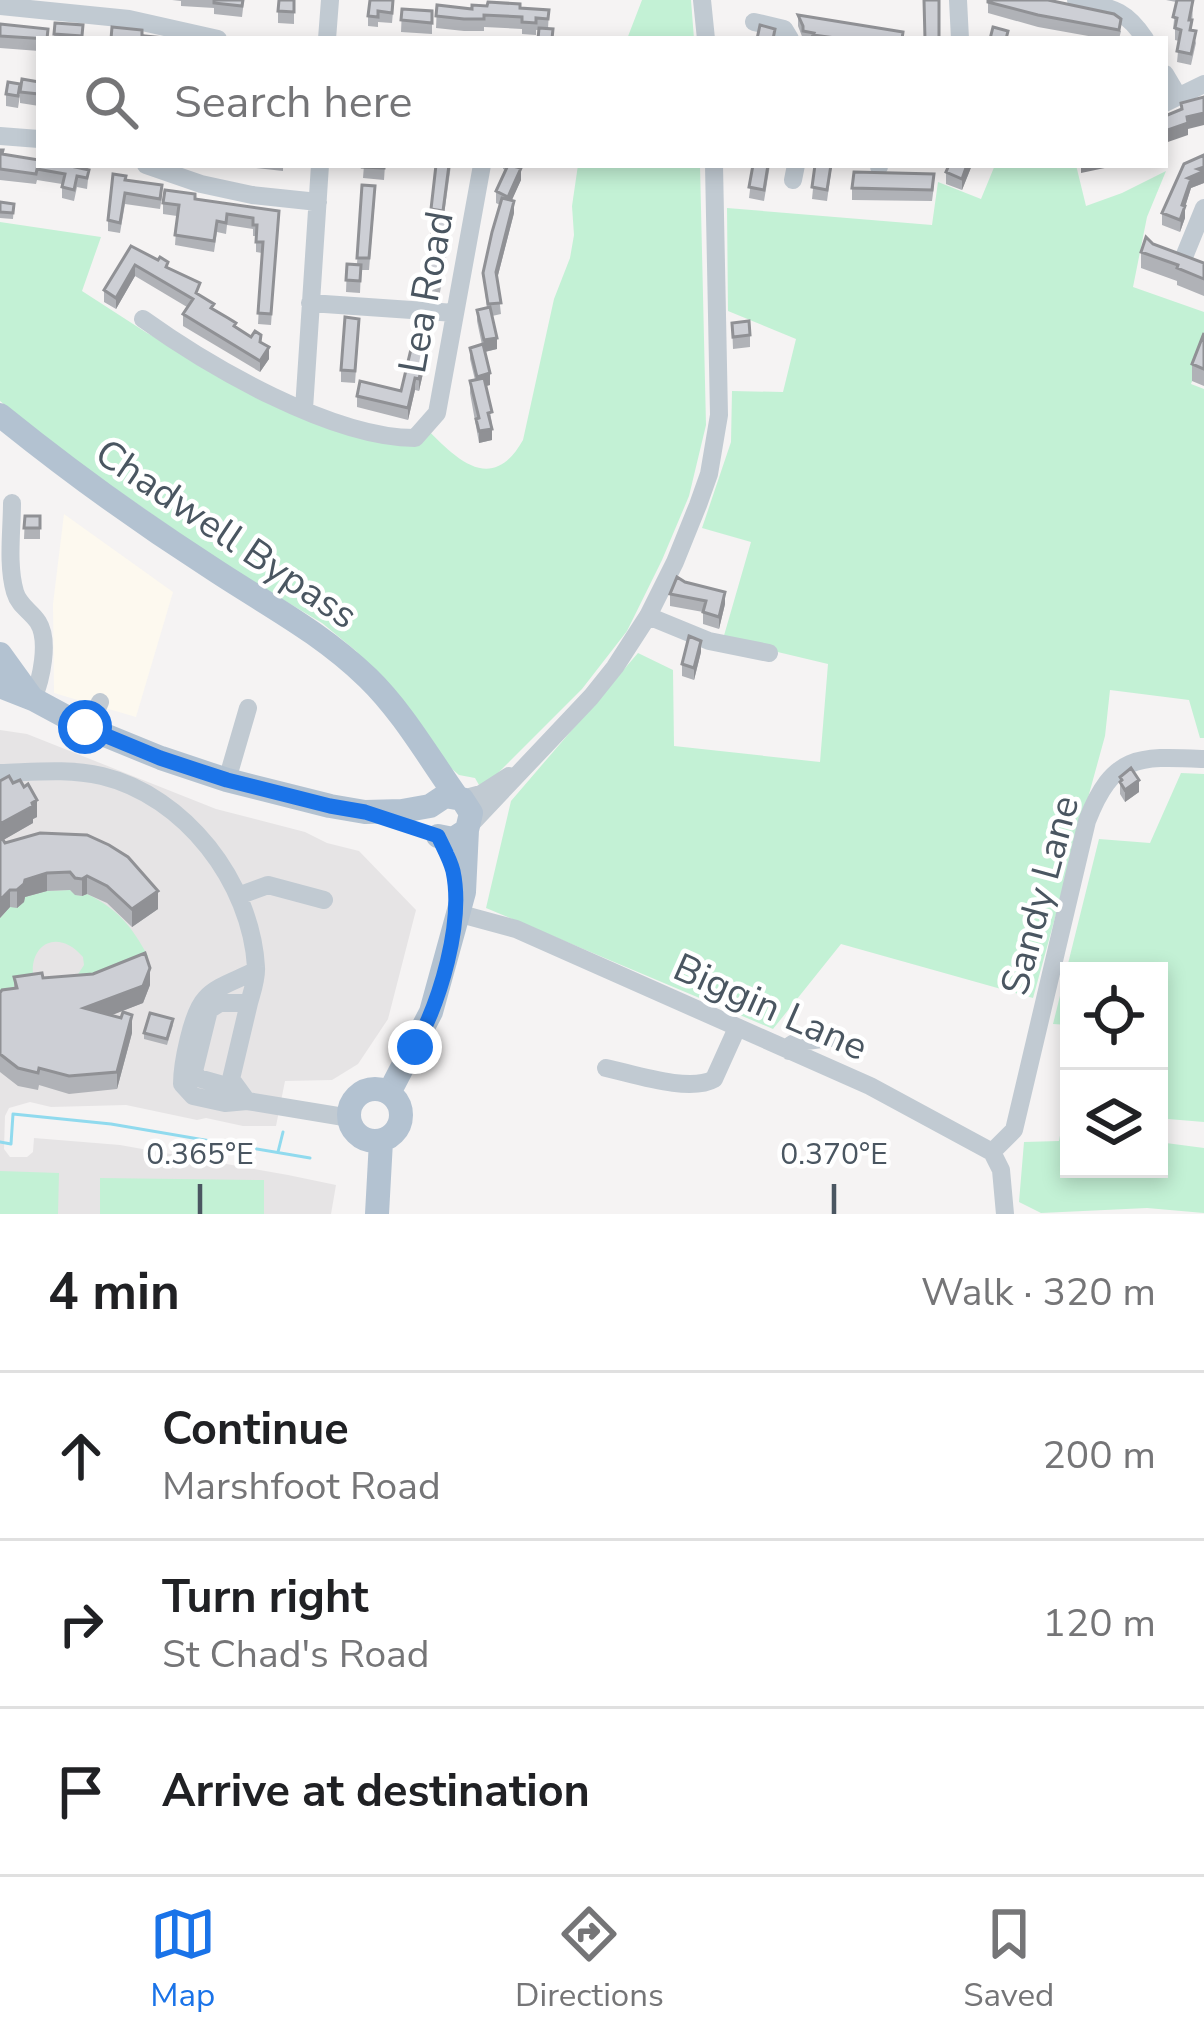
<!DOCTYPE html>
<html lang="en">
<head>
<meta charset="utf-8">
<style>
  :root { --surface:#fff; --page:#f6f6f6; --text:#202124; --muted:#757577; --line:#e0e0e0; --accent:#1a73e8 }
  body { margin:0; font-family:"Nunito Sans",sans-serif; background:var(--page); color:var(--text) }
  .controls { position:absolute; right:36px; bottom:36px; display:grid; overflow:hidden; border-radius:0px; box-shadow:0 6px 18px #0003 }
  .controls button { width:108px; height:108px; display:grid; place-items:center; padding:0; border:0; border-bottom:3px solid var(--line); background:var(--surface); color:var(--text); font:60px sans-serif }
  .stop { position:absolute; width:36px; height:36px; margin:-27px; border:9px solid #1a73e8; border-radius:50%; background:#fff }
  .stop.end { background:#1a73e8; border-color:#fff; box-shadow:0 3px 12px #0008 }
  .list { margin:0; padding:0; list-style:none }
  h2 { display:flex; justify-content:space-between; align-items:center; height:156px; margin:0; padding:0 48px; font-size:51px }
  h2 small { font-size:39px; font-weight:400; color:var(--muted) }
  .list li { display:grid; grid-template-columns:78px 1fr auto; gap:36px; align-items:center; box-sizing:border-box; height:168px; padding:0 48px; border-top:3px solid var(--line) }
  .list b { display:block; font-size:45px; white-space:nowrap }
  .list p { margin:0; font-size:39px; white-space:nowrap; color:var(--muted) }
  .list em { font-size:39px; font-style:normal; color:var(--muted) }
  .icon { flex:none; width:66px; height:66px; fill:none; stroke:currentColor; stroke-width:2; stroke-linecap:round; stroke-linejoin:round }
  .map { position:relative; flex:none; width:1204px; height:1214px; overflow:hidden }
  .search { position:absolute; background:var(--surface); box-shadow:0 6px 18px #0003; left:36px; right:36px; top:36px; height:132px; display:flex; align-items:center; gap:30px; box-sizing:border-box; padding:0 42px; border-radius:0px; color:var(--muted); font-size:45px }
  .sheet { height:660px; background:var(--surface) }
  nav { display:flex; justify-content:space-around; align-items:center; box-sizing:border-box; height:168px; border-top:3px solid var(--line); background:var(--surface); font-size:33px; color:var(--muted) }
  nav a { display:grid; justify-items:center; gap:6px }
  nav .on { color:var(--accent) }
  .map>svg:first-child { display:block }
  .commercial { fill:#fdf9ef }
  .education { fill:#e6e4e5 }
  .green { fill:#c3f1d5 }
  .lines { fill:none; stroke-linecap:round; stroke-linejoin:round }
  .stream { stroke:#90daee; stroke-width:3 }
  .minor { stroke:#c1cad2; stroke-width:18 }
  .major { stroke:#b3c2d1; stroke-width:24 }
  .wall { fill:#b0b2b7 }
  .shaded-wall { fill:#909195 }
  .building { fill:#cdcfd5; stroke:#909195; stroke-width:3 }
  .route { stroke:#1a73e8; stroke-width:15 }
  .ticks { fill:none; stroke:#4a5661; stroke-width:4.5 }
  .labels { text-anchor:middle; stroke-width:9; stroke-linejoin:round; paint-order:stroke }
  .street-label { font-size:39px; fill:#4a5661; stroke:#fff }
  .ticks-label { font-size:30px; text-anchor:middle; fill:#4a5661; stroke:#fff; stroke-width:9; stroke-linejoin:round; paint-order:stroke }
</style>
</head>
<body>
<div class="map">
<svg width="1204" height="1214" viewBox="0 0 1204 1214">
  <rect width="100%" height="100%" fill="#f5f3f3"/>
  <path class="commercial" d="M64,514l109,78 -37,125 -82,-24 -1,-89z"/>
  <path class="education" d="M0,730l27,4 189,75 89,23 22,11 32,8 57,59 -28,109 -30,45 -26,16 -47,1 -9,45h-33l-37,-8 -9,2 -71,-15 -75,2 -21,-5 -21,6 -4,8 -1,33 6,8h17l6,-5 1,-14 86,7 168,30 48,10 -5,29h-331z"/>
  <path class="green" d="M642,0h49l3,39h-67z
    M578,165h122l6,260 -17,71 -27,64 -35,71 -45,58 -89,89 -14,7 -4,-7 -16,-3 -13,-11 -90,-113 -34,-28 -100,-60 -168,-117 -54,-45v-179l101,15 -19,54 65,42 70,37 177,68 31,-11c32,33 67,68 98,13l31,-141 16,-41 4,-23 -2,-29z
    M995,165h81l10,41 36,-13 44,-22 -19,46 -14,70 71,25v38l-13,34 13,5v349h-4l-11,-38 -79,-10 -5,46 -72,262 -192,-54 -68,85 -287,-121 25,-107 127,-148 35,17 1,76 146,16 8,-98 -105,-25 28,-97 -49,-14 29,-86 1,-51 51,1 13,-53 -68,-28 -1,-103 205,17 6,-43 43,17z
    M1181,773l23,1v348l-36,-3 -2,24 38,5v65l-57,-5 -106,5 -22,-11 5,-60 35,-1 10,-55v83h90v-198h-90v54l-16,-1 46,-185 51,4z
    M70,890c6,6 10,7 17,4 31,15 45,33 61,62l-2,6 -75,23 13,-20 -1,-8c-25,-30 -57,-13 -49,25l-34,8v-72l10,-11 10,-2 5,-8 22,-6z
    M0,1171l59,2 -1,41h-58z
    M100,1178l164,2v34h-164z"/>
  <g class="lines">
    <path class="stream" d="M0,1142l11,2 2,-30 98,10 199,34
      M278,1152l5,-20"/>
    <path class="minor" d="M702,0l4,39
      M958,0l2,39
      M1076,0c34,8 49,8 69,39
      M0,6l129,13 89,20
      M754,22l30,7 6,10
      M327,39l3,-39
      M1165,74l13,22
      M1165,103l39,-19
      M0,136l39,3
      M146,165l55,19 51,11 66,7
      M879,167v-2
      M793,180l3,-15
      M1184,257l20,-49
      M310,303l145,10
      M143,319c67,48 189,119 272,119l22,-25 45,-248
      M304,409l16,-244
      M12,503c0,28 -5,61 3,89 4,14 16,19 23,30 12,19 3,58 -5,77
      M648,616l61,25 60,12
      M89,728l11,-26
      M0,773c34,-1 68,-5 102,3 83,20 149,106 154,191 1,11 -4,25 -7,36
      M227,780l21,-72
      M462,799l19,-5 28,-18
      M469,826l122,-129 24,-30 33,-51 27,-54 23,-57 11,-31 10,-59 -5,-250
      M238,896l30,-11 56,15
      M457,913l59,16 354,157 122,66 9,18 4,44
      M256,970c-15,9 -39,15 -51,29 -13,14 -23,65 -23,85l11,12 32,7 22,-2 103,17
      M220,1003h29l-18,76 16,22 -24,-16 -25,-7 -4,-7 15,-61z
      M789,1051l3,-7 6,-2 40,-5
      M606,1068c28,6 84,25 108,11l23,-51
      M992,1152l22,-22 73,-309c26,-67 51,-65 117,-62"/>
    <path class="major" d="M0,415c68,55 137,105 210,152 57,38 108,63 158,111 35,34 61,80 89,119
      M0,654l31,43
      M0,686l33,13 52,28 76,31 66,22 103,26 35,6 37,-1 28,-5 15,-10 17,3 9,14 -4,17 -14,9 -15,-3
      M349 1115a26 26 0 1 1 52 0a26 26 0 1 1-52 0Z
      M389,1093l42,-81 33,-120 3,-62
      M377,1214l4,-73"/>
  </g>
  <path class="wall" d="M172,0h72l-2,17 -28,-3v-6l-33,-2v-5z
    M294,0v24l-16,-1v-12z
    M394,0l-2,23 -14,-1v5l-10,-1v-10z
    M988,0l133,31 -2,8h-14l-67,-12 -50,-14z
    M1166,0h27l-1,30 4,13 -5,22 -14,-3 2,-21 -4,-1v-11h-2l3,-27z
    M437,5l35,4 48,-1 29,2 -1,19 -12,1v5l-14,-1v-5l-38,-2v4h-20l-28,-3z
    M402,9l30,14v11l-31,-2z
    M798,15l105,24h-100l-5,-13z
    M55,23l28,2v14h-29z
    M0,24l39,15v12l-39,-3z
    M39,82v24l-19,-3v-11z
    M6,94l14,1 -2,13 -12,-2z
    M0,150l2,4 87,16 -2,19 -10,-2 -3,14 -12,-3v-14l-25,-4 -1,4 -36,-4z
    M1204,155v28l-13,5 -6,19v11l-5,14 -18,-7v-12z
    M256,165h27v6l-27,-3z
    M364,165h21l-1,15 -21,-2z
    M436,165h15l-7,50 4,13 -5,27 2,12 -6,30 -12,-3 5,-39h-2v-12l4,-22 -3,-1v-11z
    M503,165h15l3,15 -10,21 3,12 -17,66 4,35 -9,2 5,33 -12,3 5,33 -4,1 6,38v16l-13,3 -9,-50v-12l5,-1 -5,-21v-11l12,-3 -5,-24v-11l10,-2 -4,-35 17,-68 -4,-2v-12l10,-21 -3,-1z
    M753,165h17l-6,36 -15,-3z
    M811,165h21l-5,36 -15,-2 3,-31 -4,-1z
    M972,165l-10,25 -16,-6v-12z
    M125,180l37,16 -2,13 -35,-5 -5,29 -12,-2v-11z
    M362,185l13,13 -6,72h-8l-1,23 -14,-1 1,-28h10z
    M934,186l-2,15 -80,-1v-12z
    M195,199l84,12 -8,114 -13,-1 4,-71 -6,-1v-16h-3v-7l-26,-4 -1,9 -9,-2 -3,20 -39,-7 2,-29 -14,-2v-11z
    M0,202l14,2 -1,15 -13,-1z
    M1153,244l51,19v33l-27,-11v-4l-36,-13v-16z
    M131,246l37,22 46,42 22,18 24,14 9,17 -9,13 -77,-46v-12l4,-7 -52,-31 -19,33 -12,-7v-12z
    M732,323l18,12v12l-17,2z
    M359,330l-4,53 -14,-1v-12z
    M1204,333v53l-12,-5v-17z
    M431,338l-12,53 -4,-1 -7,30 -51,-13v-11l44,-5z
    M25,516h15v23h-16z
    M685,582l40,22 -6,25 -16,-5v-12l-33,-6v-12z
    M701,652l-7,28 -12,-4v-12z
    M1120,777l19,15 -14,10 -5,-8z
    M0,781l37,36 -4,2v4l-30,17 2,3 35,-10 118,76 -26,18 -25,-24 -20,-9 -5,2 -7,-1 -5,-5 -23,1 -22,6 -1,5 -7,6 -7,-1 -10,11z
    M14,977l136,8 -7,18 -32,12 21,18 -15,56 -48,5 -30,-9 -1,5 -20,-4 -18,-14v-79l14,-4z
    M173,1025l-6,20 -23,-6v-6z"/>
  <path class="shaded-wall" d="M1204,113v12l-16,4v6l-23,8v-12l22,-14z
    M967,165h5l-10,25v-11z
    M1081,165h38l-38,8z
    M1204,167v16l-13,5 -6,19v11l-5,14 2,-27 6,-27z
    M521,168v12l-13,29v-12z
    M514,201v12l-18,70v-11z
    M135,265v11l-19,33v-11z
    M431,326v12l-12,53v-12z
    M497,338v11l-13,3v-12z
    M269,347v12l-9,13v-11z
    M490,373v12l-13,3v-11z
    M415,378v12l-7,30v-12z
    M492,429v11l-13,3v-12z
    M725,592v12l-6,25v-12z
    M701,641v11l-7,28v-12z
    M1139,780v12l-14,10v-12z
    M37,800v17l-4,2v4l-33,19v-18z
    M47,873v18l-22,6 -1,5 -7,6v-18l8,-10z
    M87,876v18l-5,2v-17z
    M10,890v17l-10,11v-18z
    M158,891v18l-26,18v-18z
    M150,968v17l-7,18 -59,23v-18z
    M132,1015v18l-15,56v-17z"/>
  <path class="building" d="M214,0h29l-1,6 -28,-3z
    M279,0h15v12l-16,-1z
    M370,0h23l-1,13 -14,-2v6l-10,-1z
    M924,0h15v39h-14z
    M988,0h60l66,14 7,5 -2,11 -81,-15 -50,-13z
    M1177,0h16l-4,20h3l-2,10 6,1 -5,23 -14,-3 4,-21 -6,-2 2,-10 -4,-1z
    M488,2l32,2v4l29,2 -1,9 -12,-1v5l-14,-1v-5l-38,-2v4h-20l-28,-3 1,-11 35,4v-4l15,1z
    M402,9l30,2v12l-31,-3z
    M798,15l105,17 -1,7h-59l-30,-4 1,-2 -11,-2v-5z
    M55,23l28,2 -1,11 -28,-2z
    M0,24l48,5 -1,10 -47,-3z
    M760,25l15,4 -2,10h-16z
    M112,27l30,3v9h-31z
    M993,27l15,4 -2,8h-16z
    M539,28l14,1 -1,10h-14z
    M145,36l30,3h-30z
    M22,79l17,3v12l-19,-2z
    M8,82l12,2 -2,12 -12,-2z
    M1204,97v16l-17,4 1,6 -23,8v-15l17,-7 -1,-6z
    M0,150h3l-1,4 37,6v5h27l23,5 -2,8 -10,-2 -3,14 -12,-3 3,-13 -28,-5 -1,5 -36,-5z
    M1204,155v12l-6,2 6,2 -16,7 3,1 -9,26 3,1 -5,14 -18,-7 22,-49z
    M364,165h20v3l-21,-1z
    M436,165h13l-6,46 -12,-2z
    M508,165l13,3 -13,29 -12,-6z
    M753,165h15l-4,25 -15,-3z
    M815,165h16l-4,25 -15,-3z
    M949,165h18l-5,14 -16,-7z
    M854,172l80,2 -2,16 -80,-2z
    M113,174l13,2 -1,4 37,5 -2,14 -35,-6 -5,30 -12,-3z
    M362,185l13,1 -6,72h-12z
    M165,190l30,4v5l84,12 -8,103 -13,-1 5,-71h-7l1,-17h-4v-7l-26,-4 -1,9 -9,-2 -3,20 -39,-6 4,-30 -16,-2z
    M502,198l12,3 -18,71 5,31 -13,1 -5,-31 9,-41z
    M0,202l14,2 -1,9 -13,-1z
    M435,214l13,2 -6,30 -12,-3z
    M1146,237l7,7 51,19v16l-27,-11 1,-3 -37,-13z
    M131,246l27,14 2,-3 8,5 -2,5 34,16 -4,10 18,11 -3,4 17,10 8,5 -2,3 17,11 4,-6 6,4 -1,7 9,5 -9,14 -77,-47 10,-15 -58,-34 -19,33 -12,-8z
    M432,253l13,2 -6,30 -12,-2z
    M347,264l14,1 -1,16 -14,-1z
    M490,307l7,31 -13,2 -7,-30z
    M345,317l14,2 -4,52 -14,-1z
    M749,321l1,14 -17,2 -1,-14z
    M417,324l14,2 -12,53 -4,-1 -7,30 -51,-12 3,-15 41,10z
    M1204,333v36l-12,-5z
    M483,344l7,29 -13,4 -7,-29z
    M484,378l8,34 -4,1 4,16 -13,2 -3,-12 3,-1 -9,-37z
    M25,516h15v12h-16z
    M677,577l8,5 40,10 -6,25 -16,-5 3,-11 -36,-7z
    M689,636l12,5 -7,27 -12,-4z
    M1131,768l8,12 -14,10 -5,-8 2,-2 -2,-3z
    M9,776l4,7 7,-3 4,7 4,-3 9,16 -5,3 1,3 -33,18v-43z
    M40,833l47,2 22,10 19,12 30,34 -26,18 -25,-23 -20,-10 -5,3 -7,-1 -5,-6 -23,1 -22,7 -1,4 -7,6h-7l-10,10v-65l5,8z
    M145,953l5,15 -7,18 -59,22 37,10 2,-6 9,3 -15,57 -48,4 -30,-8 -1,5 -20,-5 -18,-14v-61l2,-3 15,-2 -3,-11 28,-4 1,5 50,-4z
    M150,1013l23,6 -6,20 -23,-6z"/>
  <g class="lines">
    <path class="route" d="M85,727l75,31 67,22 103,26 35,6 73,24c5,11 12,23 15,35 11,52 -13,130 -38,176"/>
  </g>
  <path class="ticks" d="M200,1184v30M834,1184v30"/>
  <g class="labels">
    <g class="street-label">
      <text transform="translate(425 292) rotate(-80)" y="14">Lea Road</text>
      <text transform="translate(227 533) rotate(34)" y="14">Chadwell Bypass</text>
      <text transform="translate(1039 895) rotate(-75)" y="14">Sandy Lane</text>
      <text transform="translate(771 1006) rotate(24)" y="14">Biggin Lane</text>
    </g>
  </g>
  <g class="ticks-label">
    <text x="200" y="1164">0.365°E</text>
    <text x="834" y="1164">0.370°E</text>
  </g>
</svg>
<div class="controls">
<button><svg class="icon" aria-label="locate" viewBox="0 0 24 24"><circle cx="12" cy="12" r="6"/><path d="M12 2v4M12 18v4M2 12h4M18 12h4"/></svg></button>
<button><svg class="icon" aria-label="layers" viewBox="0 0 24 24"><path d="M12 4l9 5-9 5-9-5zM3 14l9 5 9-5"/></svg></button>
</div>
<div class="stop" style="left:85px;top:727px"></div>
<div class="stop end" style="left:415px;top:1047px"></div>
<div class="search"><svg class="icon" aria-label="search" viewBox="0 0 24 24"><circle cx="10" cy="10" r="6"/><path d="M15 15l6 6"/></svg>Search here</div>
</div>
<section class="sheet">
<h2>4 min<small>Walk · 320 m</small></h2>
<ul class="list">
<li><svg class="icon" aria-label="ahead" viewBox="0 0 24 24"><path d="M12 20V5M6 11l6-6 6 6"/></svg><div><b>Continue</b><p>Marshfoot Road</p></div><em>200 m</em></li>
<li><svg class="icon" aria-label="right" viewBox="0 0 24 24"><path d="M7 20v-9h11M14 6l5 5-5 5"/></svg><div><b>Turn right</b><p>St Chad's Road</p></div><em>120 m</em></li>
<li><svg class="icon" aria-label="arrive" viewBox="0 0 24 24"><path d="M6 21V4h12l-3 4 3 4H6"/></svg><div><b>Arrive at destination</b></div></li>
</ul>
</section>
<nav>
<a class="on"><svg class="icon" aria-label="map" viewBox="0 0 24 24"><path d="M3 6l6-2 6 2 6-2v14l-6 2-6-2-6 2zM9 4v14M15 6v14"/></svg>Map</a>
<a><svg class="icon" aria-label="directions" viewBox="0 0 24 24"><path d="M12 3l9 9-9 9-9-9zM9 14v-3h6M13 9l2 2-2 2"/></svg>Directions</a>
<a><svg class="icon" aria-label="saved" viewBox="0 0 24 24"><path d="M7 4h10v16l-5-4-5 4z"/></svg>Saved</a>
</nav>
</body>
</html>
